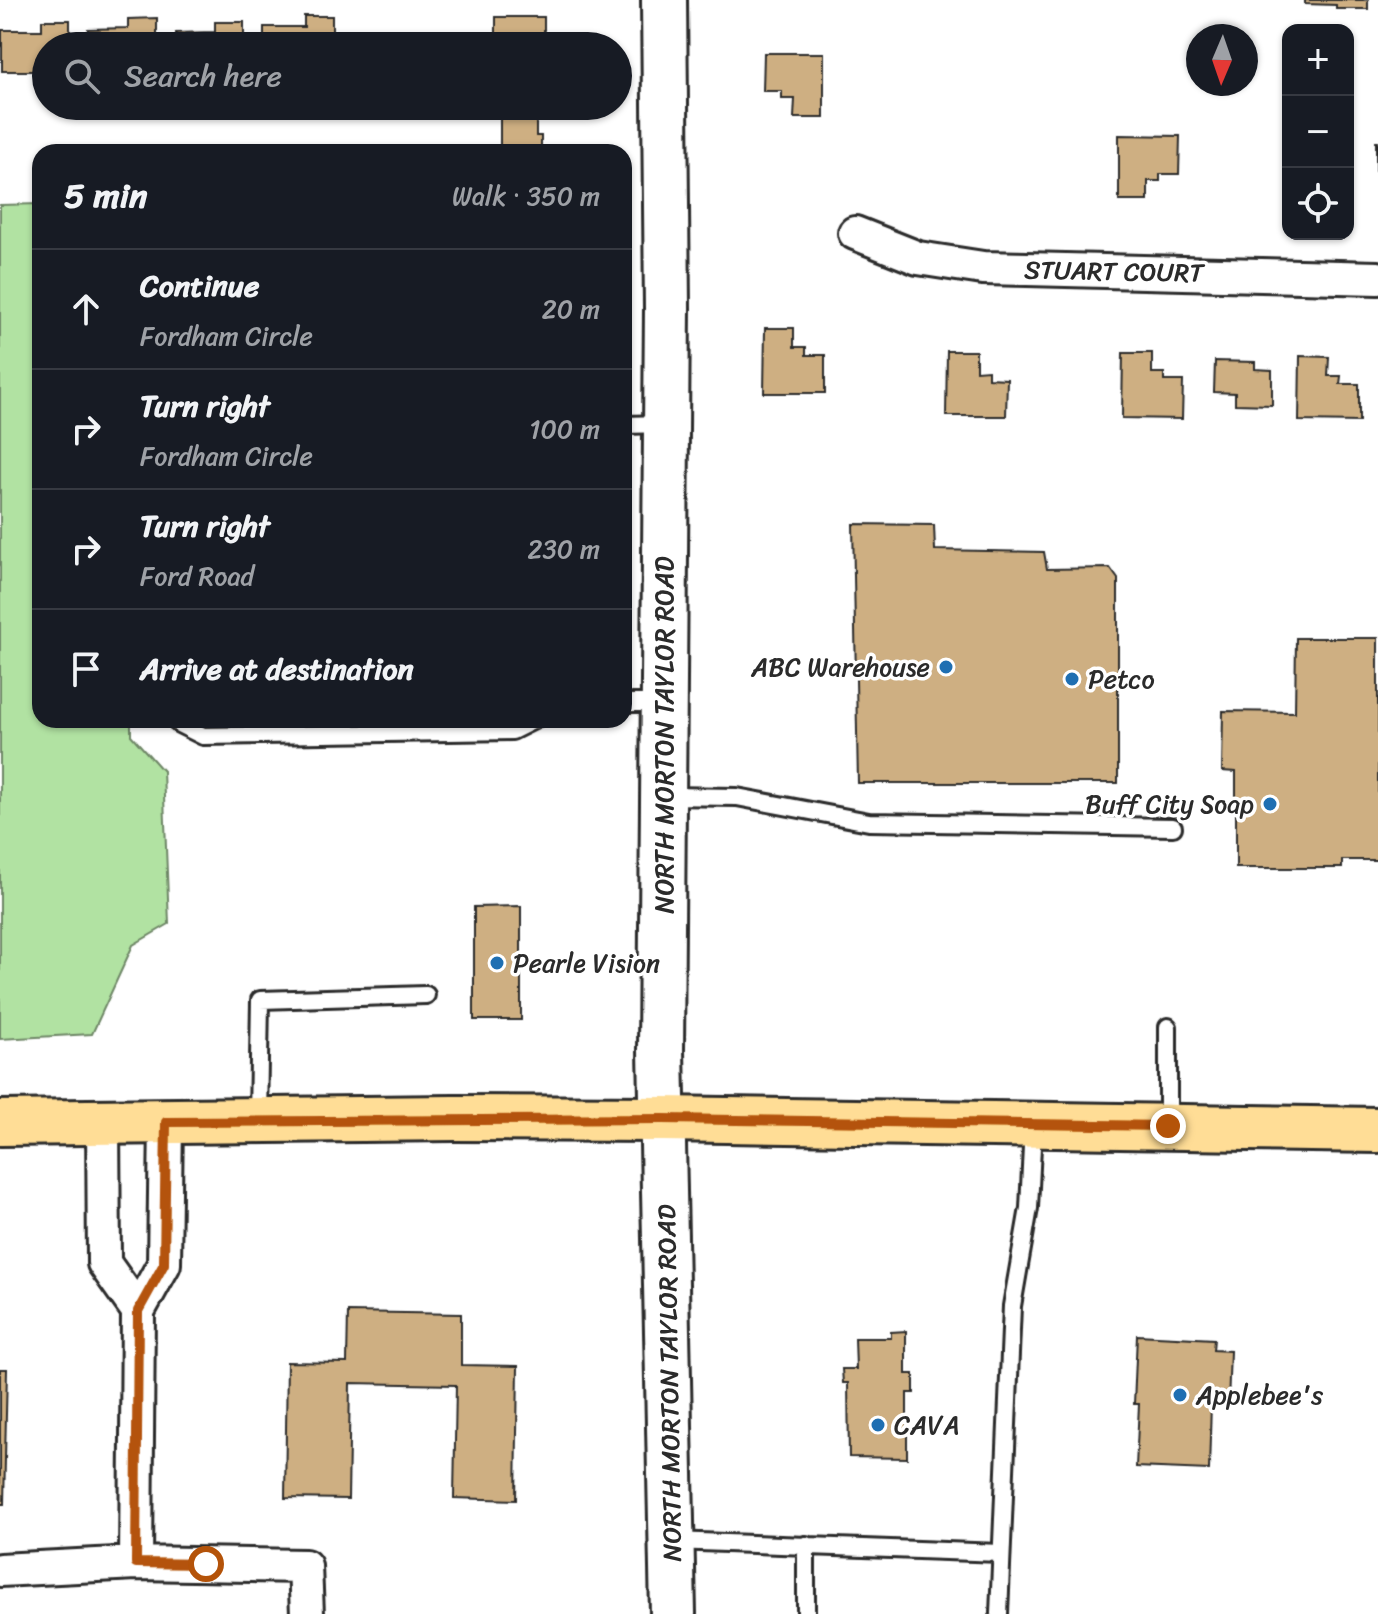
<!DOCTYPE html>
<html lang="en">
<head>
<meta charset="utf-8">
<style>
  :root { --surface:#171b24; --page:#242831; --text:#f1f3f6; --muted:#9ea1a6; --line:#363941 }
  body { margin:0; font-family:Sriracha,sans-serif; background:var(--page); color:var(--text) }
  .controls { position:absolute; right:24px; top:24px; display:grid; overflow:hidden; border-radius:16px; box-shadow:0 2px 6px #0004 }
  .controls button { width:72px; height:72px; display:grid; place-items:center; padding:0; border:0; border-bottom:2px solid var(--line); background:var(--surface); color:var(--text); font:40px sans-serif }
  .compass { position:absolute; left:1186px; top:24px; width:72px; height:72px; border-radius:50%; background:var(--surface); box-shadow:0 2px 6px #0004; rotate:182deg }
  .stop { position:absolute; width:24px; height:24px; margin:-18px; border:6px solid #b45309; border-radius:50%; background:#fff }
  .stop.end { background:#b45309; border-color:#fff; box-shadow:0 2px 8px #0008 }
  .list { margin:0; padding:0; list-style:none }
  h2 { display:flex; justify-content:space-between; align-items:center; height:104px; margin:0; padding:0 32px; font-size:34px }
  h2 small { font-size:26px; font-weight:400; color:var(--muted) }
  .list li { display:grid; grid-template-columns:52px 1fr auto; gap:24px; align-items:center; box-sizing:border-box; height:120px; padding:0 32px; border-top:2px solid var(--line) }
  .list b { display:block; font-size:30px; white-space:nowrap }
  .list p { margin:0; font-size:26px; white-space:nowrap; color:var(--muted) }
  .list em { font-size:26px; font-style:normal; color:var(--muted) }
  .icon { flex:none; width:44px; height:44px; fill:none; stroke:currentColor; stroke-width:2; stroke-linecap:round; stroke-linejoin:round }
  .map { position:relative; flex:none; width:1378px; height:1614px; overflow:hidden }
  .search { position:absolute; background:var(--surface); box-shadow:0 2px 6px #0004; left:32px; top:32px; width:600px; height:88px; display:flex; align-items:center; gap:20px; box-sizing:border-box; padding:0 28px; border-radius:44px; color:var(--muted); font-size:30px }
  .panel { position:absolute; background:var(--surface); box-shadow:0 2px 6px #0004; left:32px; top:144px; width:600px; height:584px; border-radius:24px }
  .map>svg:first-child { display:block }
  .green { fill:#b1e2a2; stroke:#6e8666; stroke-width:2 }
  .building { fill:#ceaf82; stroke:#2b2b2b; stroke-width:2 }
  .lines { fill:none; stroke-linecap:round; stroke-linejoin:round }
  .lane-casing { stroke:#2b2b2b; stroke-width:22 }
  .street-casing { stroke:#2b2b2b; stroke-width:38 }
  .secondary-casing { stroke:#2b2b2b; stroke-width:50 }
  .primary-casing { stroke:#2b2b2b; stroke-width:50 }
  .lane { stroke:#fff; stroke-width:16 }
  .street { stroke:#fff; stroke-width:32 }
  .secondary { stroke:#fff; stroke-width:44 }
  .primary { stroke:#ffdd96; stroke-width:44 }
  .route { stroke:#b45309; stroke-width:10 }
  .poi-dot { fill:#1f6fb2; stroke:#fff; stroke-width:3 }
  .labels { text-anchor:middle; stroke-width:7; stroke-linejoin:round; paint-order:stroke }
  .street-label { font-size:26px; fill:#2b2b2b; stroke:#fff }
  .poi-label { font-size:26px; fill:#2b2b2b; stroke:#fff; text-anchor:start }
</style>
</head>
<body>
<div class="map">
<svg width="1378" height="1614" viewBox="0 0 1378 1614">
  <rect width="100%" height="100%" fill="#fff"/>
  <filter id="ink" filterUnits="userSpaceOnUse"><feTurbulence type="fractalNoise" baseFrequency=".0125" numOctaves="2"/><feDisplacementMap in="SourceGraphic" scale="16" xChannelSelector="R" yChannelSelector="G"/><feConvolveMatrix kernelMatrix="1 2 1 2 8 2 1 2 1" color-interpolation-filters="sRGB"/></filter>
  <g filter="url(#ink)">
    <path class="green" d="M40,204v516h91v15l32,36 6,153 -36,21 -41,89 -92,5v-834z"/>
    <path class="building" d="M1305,0h63v9h-32v-4l-31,-1z
      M304,16h28v30h-68v-19h40z
      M496,17h48v29h-48z
      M157,18v28h-68l-1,-17 40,-1v-9z
      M42,20h28v26h-24v25h-44v-41h40z
      M215,22h29v24h-68v-13l39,-1z
      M764,53h60v65h-30l1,-19h-13v-8h-19z
      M500,117h36v19h5v16h-46l5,-1z
      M1119,135l61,1 -1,38h-19v7h-12v20h-29z
      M1376,141h2v38h-2z
      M765,328h29v19h12v8h19v38h-61z
      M947,351h29v20l12,-1v8l19,1 -1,37h-60z
      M1123,353h29v20h12v8h19l-1,38 -60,-1z
      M1300,356l29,1 -1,19h13l-1,8h19v38l-60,-1z
      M1215,361l40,1v7l17,1v35l-37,-1v-11l-21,-1z
      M853,524l81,1 1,25 109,2 3,17 63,-1 8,11v204h-260z
      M1296,638h82v222h-36v8h-106v-96l-14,-1 1,-60 72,1z
      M521,906v114h-47v-113z
      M348,1312l113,2v51l57,1 -2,134 -62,-2 2,-113 -106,-2 -2,116 -63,-1 2,-136 60,1z
      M906,1331v43h8v19h-7v65l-58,-1 -1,-74h-5l-1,-14h14l-1,-31h36v-6z
      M1137,1335l77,4 -1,11 17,1 -2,53 -17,-1 -2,67 -73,-3 3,-63h-5z
      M0,1369h7l-3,135h-4z"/>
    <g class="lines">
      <g class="lane-casing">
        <path id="lane" d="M624,425l41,-1
          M624,703h39
          M177,720l2,4 24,12 309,-5 22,-11
          M666,796l71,1 132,25 304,5
          M258,1119l2,-119 166,-5
          M1168,1125v-98
          M673,1541l328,12
          M806,1614v-69
          M999,1614l13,-308 17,-98 4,-82"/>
      </g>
      <g class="street-casing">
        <path id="street" d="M855,233l63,25 65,10 395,10
          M103,1122l1,141 34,48 26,-47 2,-142
          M136,1563l2,-252
          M0,1570l136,-7 169,3 2,48"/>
      </g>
      <g class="secondary-casing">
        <path id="secondary" d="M664,0l3,308 -6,742 12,564"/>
      </g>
      <g class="primary-casing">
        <path id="primary" d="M0,1123l454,-5 209,1 715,11"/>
      </g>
      <use href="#lane" class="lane"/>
      <use href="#street" class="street"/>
      <use href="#secondary" class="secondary"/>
      <use href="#primary" class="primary"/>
    </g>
  </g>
  <g class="lines" filter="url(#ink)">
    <path class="route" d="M206,1564l-70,-1 2,-252 26,-47 2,-142 497,-3 505,7"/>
  </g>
  <g class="poi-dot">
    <circle cx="946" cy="667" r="8"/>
    <circle cx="1072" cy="679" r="8"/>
    <circle cx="1270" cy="804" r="8"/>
    <circle cx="497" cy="963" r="8"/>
    <circle cx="1180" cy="1395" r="8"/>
    <circle cx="878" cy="1425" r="8"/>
  </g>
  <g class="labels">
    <g class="street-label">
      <text transform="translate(1114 271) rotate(1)" y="9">STUART COURT</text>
      <text transform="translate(664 735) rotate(-90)" y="9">NORTH MORTON TAYLOR ROAD</text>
      <text transform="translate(669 1383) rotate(-91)" y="9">NORTH MORTON TAYLOR ROAD</text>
    </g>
    <g class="poi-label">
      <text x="930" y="676" text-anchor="end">ABC Warehouse</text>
      <text x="1088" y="688">Petco</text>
      <text x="1254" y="813" text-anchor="end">Buff City Soap</text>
      <text x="513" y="972">Pearle Vision</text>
      <text x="1196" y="1404">Applebee's</text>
      <text x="894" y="1434">CAVA</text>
    </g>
  </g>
</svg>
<div class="controls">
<button>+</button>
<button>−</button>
<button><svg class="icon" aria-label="locate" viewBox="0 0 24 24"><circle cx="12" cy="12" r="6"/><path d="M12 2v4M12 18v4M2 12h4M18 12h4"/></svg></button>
</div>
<svg class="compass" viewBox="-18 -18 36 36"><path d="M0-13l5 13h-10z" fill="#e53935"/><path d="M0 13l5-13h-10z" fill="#9ea1a6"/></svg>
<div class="stop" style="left:206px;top:1564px"></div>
<div class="stop end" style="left:1168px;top:1126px"></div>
<div class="search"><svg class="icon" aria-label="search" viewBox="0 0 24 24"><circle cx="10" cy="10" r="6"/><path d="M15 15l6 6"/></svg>Search here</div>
<section class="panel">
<h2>5 min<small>Walk · 350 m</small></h2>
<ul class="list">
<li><svg class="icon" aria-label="ahead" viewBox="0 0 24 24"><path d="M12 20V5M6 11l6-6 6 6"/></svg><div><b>Continue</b><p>Fordham Circle</p></div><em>20 m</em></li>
<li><svg class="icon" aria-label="right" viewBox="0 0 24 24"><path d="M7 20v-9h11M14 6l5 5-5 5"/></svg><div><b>Turn right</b><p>Fordham Circle</p></div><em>100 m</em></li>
<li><svg class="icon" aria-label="right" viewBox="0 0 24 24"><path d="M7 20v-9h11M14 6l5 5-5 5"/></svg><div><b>Turn right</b><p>Ford Road</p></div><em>230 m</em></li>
<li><svg class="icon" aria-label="arrive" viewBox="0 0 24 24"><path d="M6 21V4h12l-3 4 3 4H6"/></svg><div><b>Arrive at destination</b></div></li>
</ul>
</section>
</div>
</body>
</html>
